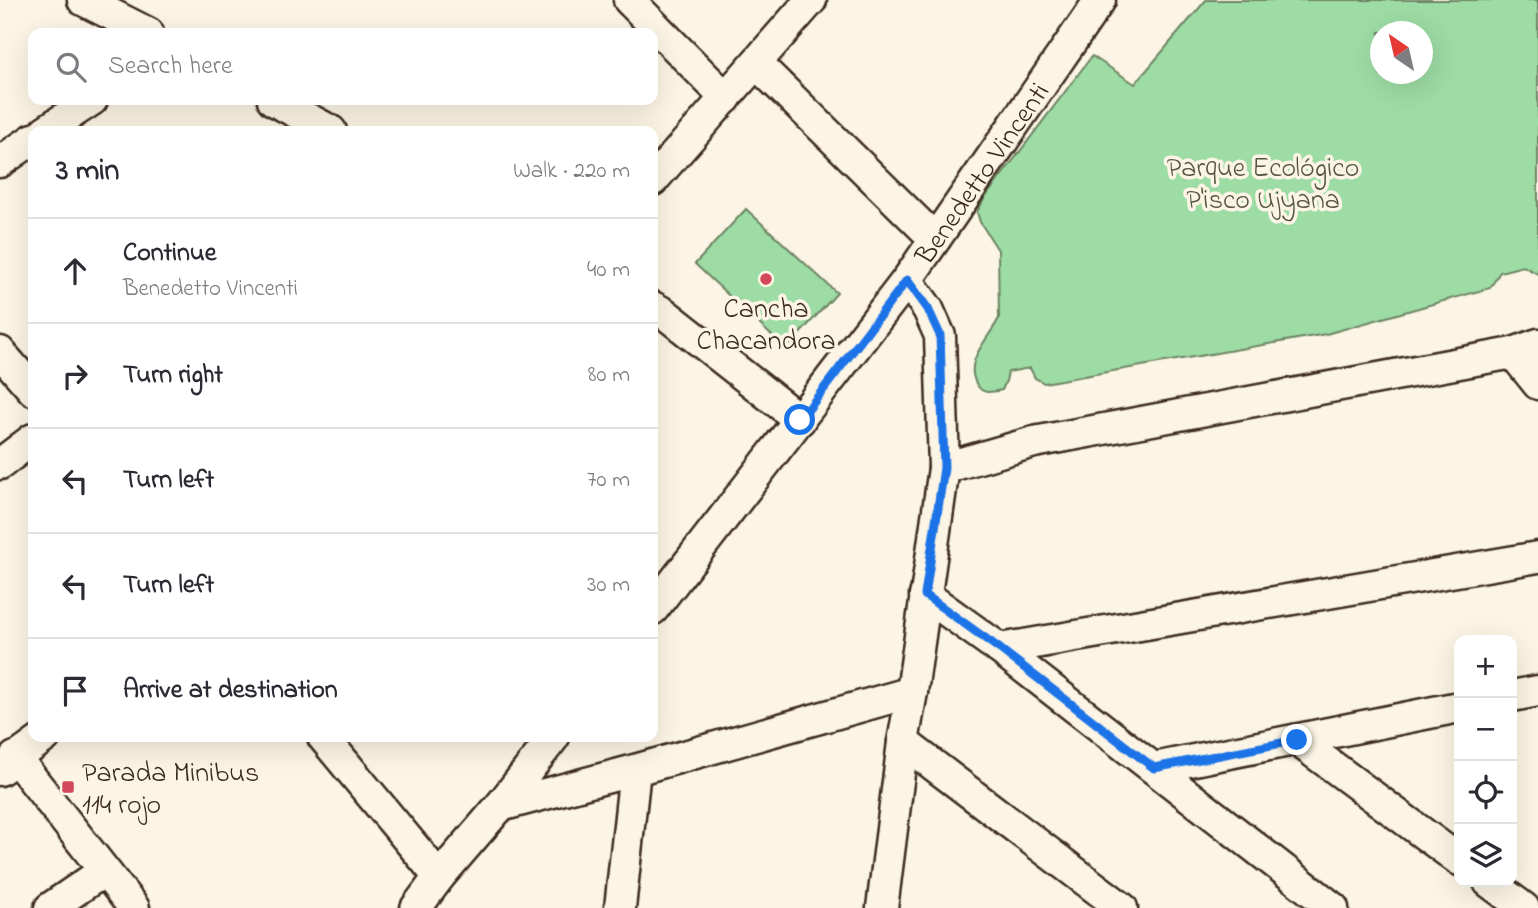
<!DOCTYPE html>
<html lang="en">
<head>
<meta charset="utf-8">
<style>
  :root { --surface:#fff; --page:#f2f2f3; --text:#2b2b33; --muted:#7c7c81; --line:#e1e1e2 }
  body { margin:0; font-family:"Indie Flower",sans-serif; background:var(--page); color:var(--text) }
  .controls { position:absolute; right:21px; bottom:21px; display:grid; overflow:hidden; border-radius:14px; box-shadow:0 7px 28px #0002 }
  .controls button { width:63px; height:63px; display:grid; place-items:center; padding:0; border:0; border-bottom:2px solid var(--line); background:var(--surface); color:var(--text); font:35px sans-serif }
  .compass { position:absolute; left:1370px; top:21px; width:63px; height:63px; border-radius:50%; background:var(--surface); box-shadow:0 7px 28px #0002; rotate:326deg }
  .stop { position:absolute; width:21px; height:21px; margin:-16px; border:5px solid #1a73e8; border-radius:50%; background:#fff }
  .stop.end { background:#1a73e8; border-color:#fff; box-shadow:0 2px 7px #0008 }
  .list { margin:0; padding:0; list-style:none }
  h2 { display:flex; justify-content:space-between; align-items:center; height:91px; margin:0; padding:0 28px; font-size:30px }
  h2 small { font-size:23px; font-weight:400; color:var(--muted) }
  .list li { display:grid; grid-template-columns:46px 1fr auto; gap:21px; align-items:center; box-sizing:border-box; height:105px; padding:0 28px; border-top:2px solid var(--line) }
  .list b { display:block; font-size:26px; white-space:nowrap }
  .list p { margin:0; font-size:23px; white-space:nowrap; color:var(--muted) }
  .list em { font-size:23px; font-style:normal; color:var(--muted) }
  .icon { flex:none; width:38px; height:38px; fill:none; stroke:currentColor; stroke-width:2; stroke-linecap:round; stroke-linejoin:round }
  .map { position:relative; flex:none; width:1538px; height:908px; overflow:hidden }
  .search { position:absolute; background:var(--surface); box-shadow:0 7px 28px #0002; left:28px; top:28px; width:630px; height:77px; display:flex; align-items:center; gap:18px; box-sizing:border-box; padding:0 24px; border-radius:14px; color:var(--muted); font-size:26px }
  .panel { position:absolute; background:var(--surface); box-shadow:0 7px 28px #0002; left:28px; top:126px; width:630px; height:616px; border-radius:14px }
  .map>svg:first-child { display:block }
  .green { fill:#9ddca5; stroke:#6c8362; stroke-width:2; fill-rule:evenodd }
  .lines { fill:none; stroke-linecap:round; stroke-linejoin:round }
  .minor-casing { stroke:#3b2a1e; stroke-width:35 }
  .minor { stroke:#fcf5e5; stroke-width:30 }
  .route { stroke:#1a73e8; stroke-width:9 }
  .poi-dot { fill:#d1495b; stroke:#fcf5e5; stroke-width:2.5 }
  .labels { text-anchor:middle; stroke-width:7; stroke-linejoin:round; paint-order:stroke }
  .park-label { font-size:28px; fill:#545640; stroke:#fcf5e5 }
  .street-label { font-size:28px; fill:#3b2a1e; stroke:#fcf5e5 }
  .poi-label { font-size:28px; fill:#3b2a1e; stroke:#fcf5e5 }
</style>
</head>
<body>
<div class="map">
<svg width="1538" height="908" viewBox="0 0 1538 908">
  <rect width="100%" height="100%" fill="#fcf5e5"/>
  <filter id="ink" filterUnits="userSpaceOnUse"><feTurbulence type="fractalNoise" baseFrequency=".0143" numOctaves="2"/><feDisplacementMap in="SourceGraphic" scale="14" xChannelSelector="R" yChannelSelector="G"/><feConvolveMatrix kernelMatrix="1 2 1 2 8 2 1 2 1" color-interpolation-filters="sRGB"/></filter>
  <g filter="url(#ink)">
    <path class="green" d="M1206,0h332v274l-15,-8 -23,6 -10,16 -164,46 -282,49 -9,-5 -5,-10 -22,4 -2,9 -4,9c-10,2 -19,5 -25,-5 -15,-24 13,-47 22,-67l-1,-68 -18,-28 -3,-10 7,-13 108,-143 43,28zM1380,32h42v42h-42z
      M746,209l91,84 -51,56 -91,-85z"/>
    <g class="lines">
      <g class="minor-casing">
        <g id="minor">
          <path d="M83,0l65,33"/>
          <path d="M629,0l97,98"/>
          <path d="M756,63l179,176"/>
          <path d="M273,100l58,31"/>
          <path d="M45,131l47,-31"/>
          <path d="M0,162l33,-23"/>
          <path d="M653,180l158,-180"/>
          <path d="M653,307l11,6 136,107"/>
          <path d="M0,352l33,38"/>
          <path d="M1513,353l25,31"/>
          <path d="M0,464l33,-25"/>
          <path d="M944,468l90,-26 479,-89 25,-9"/>
          <path d="M925,595l75,54 333,259"/>
          <path id="s1" d="M653,609l254,-329 193,-280"/>
          <path d="M1000,649l538,-92"/>
          <path d="M1512,696l26,-5"/>
          <path d="M323,737l116,140"/>
          <path d="M1297,740l162,120"/>
          <path d="M903,742l219,166"/>
          <path d="M15,757l119,151"/>
          <path d="M1154,768l305,-61"/>
          <path d="M0,770l45,-33"/>
          <path d="M500,806l135,-36 277,-78"/>
          <path d="M1489,882l35,26"/>
          <path d="M50,908l54,-37"/>
          <path d="M416,908l23,-31 61,-71 54,-69"/>
          <path d="M620,908l15,-138"/>
          <path d="M882,908l21,-166 9,-50 32,-224 -4,-132 -12,-27 -21,-29"/>
        </g>
      </g>
      <use href="#minor" class="minor"/>
    </g>
  </g>
  <g class="lines" filter="url(#ink)">
    <path class="route" d="M800,420l107,-140 21,29 12,26 4,133 -19,127 75,54 154,119 143,-28"/>
  </g>
  <g class="poi-dot">
    <circle cx="766" cy="279" r="7"/>
    <rect x="61" y="780" width="14" height="14" rx="3.5"/>
  </g>
  <g class="labels">
    <g class="park-label">
      <text x="1263" y="176">Parque Ecológico<tspan x="1263" dy="32">P'isco Ujyana</tspan></text>
    </g>
    <g class="street-label">
      <text dy="10" stroke="none"><textPath href="#s1" startOffset="546">Benedetto Vincenti</textPath></text>
    </g>
    <g class="poi-label">
      <text x="766" y="317">Cancha<tspan x="766" dy="32">Chacandora</tspan></text>
      <text x="82" y="781" text-anchor="start">Parada Minibus<tspan x="82" dy="32">114 rojo</tspan></text>
    </g>
  </g>
</svg>
<div class="controls">
<button>+</button>
<button>−</button>
<button><svg class="icon" aria-label="locate" viewBox="0 0 24 24"><circle cx="12" cy="12" r="6"/><path d="M12 2v4M12 18v4M2 12h4M18 12h4"/></svg></button>
<button><svg class="icon" aria-label="layers" viewBox="0 0 24 24"><path d="M12 4l9 5-9 5-9-5zM3 14l9 5 9-5"/></svg></button>
</div>
<svg class="compass" viewBox="-18 -18 36 36"><path d="M0-13l5 13h-10z" fill="#e53935"/><path d="M0 13l5-13h-10z" fill="#7c7c81"/></svg>
<div class="stop" style="left:800px;top:420px"></div>
<div class="stop end" style="left:1297px;top:740px"></div>
<div class="search"><svg class="icon" aria-label="search" viewBox="0 0 24 24"><circle cx="10" cy="10" r="6"/><path d="M15 15l6 6"/></svg>Search here</div>
<section class="panel">
<h2>3 min<small>Walk · 220 m</small></h2>
<ul class="list">
<li><svg class="icon" aria-label="ahead" viewBox="0 0 24 24"><path d="M12 20V5M6 11l6-6 6 6"/></svg><div><b>Continue</b><p>Benedetto Vincenti</p></div><em>40 m</em></li>
<li><svg class="icon" aria-label="right" viewBox="0 0 24 24"><path d="M7 20v-9h11M14 6l5 5-5 5"/></svg><div><b>Turn right</b></div><em>80 m</em></li>
<li><svg class="icon" aria-label="left" viewBox="0 0 24 24"><path d="M17 20v-9H6M10 6l-5 5 5 5"/></svg><div><b>Turn left</b></div><em>70 m</em></li>
<li><svg class="icon" aria-label="left" viewBox="0 0 24 24"><path d="M17 20v-9H6M10 6l-5 5 5 5"/></svg><div><b>Turn left</b></div><em>30 m</em></li>
<li><svg class="icon" aria-label="arrive" viewBox="0 0 24 24"><path d="M6 21V4h12l-3 4 3 4H6"/></svg><div><b>Arrive at destination</b></div></li>
</ul>
</section>
</div>
</body>
</html>
